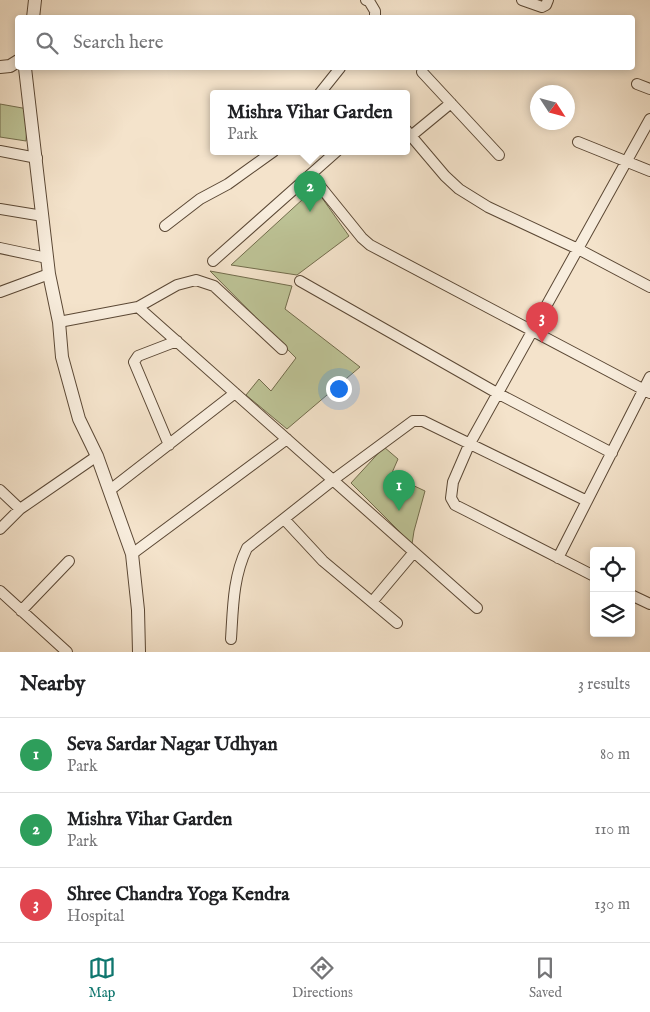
<!DOCTYPE html>
<html lang="en">
<head>
<meta charset="utf-8">
<style>
  :root { --surface:#fff; --page:#f2f2f2; --text:#202124; --muted:#757577; --line:#e0e0e0; --accent:#0f766e }
  body { margin:0; font-family:"IM FELL English",serif; background:var(--page); color:var(--text) }
  .controls { position:absolute; right:15px; bottom:15px; display:grid; overflow:hidden; border-radius:5px; box-shadow:0 2px 8px #0003 }
  .controls button { width:45px; height:45px; display:grid; place-items:center; padding:0; border:0; border-bottom:1px solid var(--line); background:var(--surface); color:var(--text); font:25px sans-serif }
  .compass { position:absolute; left:530px; top:85px; width:45px; height:45px; border-radius:50%; background:var(--surface); box-shadow:0 2px 8px #0003; rotate:126deg }
  .you { position:absolute; left:338px; top:388px; width:18px; height:18px; margin:-12px; border:4px solid #fff; border-radius:50%; background:#1a73e8; box-shadow:0 0 0 8px #1a73e833 }
  .badge { display:grid; place-items:center; width:32px; height:32px; border-radius:50%; background:var(--accent); color:#fff; font-size:16px; font-weight:700 }
  .pin { position:absolute; translate:-50% -41px; filter:drop-shadow(0 1px 2px #0008) }
  .pin::after { content:''; position:absolute; top:26px; width:18px; height:15px; background:inherit; clip-path:polygon(0 0,100% 0,50% 100%) }
  .popup { position:absolute; left:210px; top:90px; width:200px; height:65px; box-sizing:border-box; display:grid; place-content:center; border-radius:5px; background:var(--surface); filter:drop-shadow(0 1px 4px #0005); font-size:16px; white-space:nowrap; color:var(--muted) }
  .popup b { font-size:19px; color:var(--text) }
  .popup::after { content:''; position:absolute; left:50%; top:100%; margin-left:-10px; border:10px solid transparent; border-top-color:var(--surface) }
  .list { margin:0; padding:0; list-style:none }
  h2 { display:flex; justify-content:space-between; align-items:center; height:65px; margin:0; padding:0 20px; font-size:21px }
  h2 small { font-size:16px; font-weight:400; color:var(--muted) }
  .list li { display:grid; grid-template-columns:32px 1fr auto; gap:15px; align-items:center; box-sizing:border-box; height:75px; padding:0 20px; border-top:1px solid var(--line) }
  .list b { display:block; font-size:19px; white-space:nowrap }
  .list p { margin:0; font-size:16px; white-space:nowrap; color:var(--muted) }
  .list em { font-size:16px; font-style:normal; color:var(--muted) }
  .icon { flex:none; width:28px; height:28px; fill:none; stroke:currentColor; stroke-width:2; stroke-linecap:round; stroke-linejoin:round }
  .map { position:relative; flex:none; width:650px; height:652px; overflow:hidden }
  .search { position:absolute; background:var(--surface); box-shadow:0 2px 8px #0003; left:15px; right:15px; top:15px; height:55px; display:flex; align-items:center; gap:12px; box-sizing:border-box; padding:0 18px; border-radius:5px; color:var(--muted); font-size:19px }
  .sheet { height:290px; background:var(--surface) }
  nav { display:flex; justify-content:space-around; align-items:center; box-sizing:border-box; height:70px; border-top:1px solid var(--line); background:var(--surface); font-size:14px; color:var(--muted) }
  nav a { display:grid; justify-items:center; gap:2px }
  nav .on { color:var(--accent) }
  .map>svg:first-child { display:block }
  .green { fill:#bdc396; stroke:#726c4c }
  .lines { fill:none; stroke-linecap:round; stroke-linejoin:round }
  .minor-casing { stroke:#5b4835; stroke-width:12 }
  .tertiary-casing { stroke:#5b4835; stroke-width:14 }
  .minor { stroke:#f8eddd; stroke-width:10 }
  .tertiary { stroke:#f8eddd; stroke-width:12 }
</style>
</head>
<body>
<div class="map">
<svg width="650" height="652" viewBox="0 0 650 652">
  <rect width="100%" height="100%" fill="#f4e3cb"/>
  <filter id="stains"><feTurbulence type="fractalNoise" baseFrequency=".004" numOctaves="4"/><feColorMatrix values="0 0 0 0 .2 0 0 0 0 .09 0 0 0 0 .02 0 0 0 .5 -.17"/></filter>
  <radialGradient id="worn" r=".72"><stop offset=".6" stop-color="#630" stop-opacity="0"/><stop offset="1" stop-color="#630" stop-opacity=".3"/></radialGradient>
  <path class="green" d="M0,104l28,5 -2,32 -26,-4z
    M315,188l34,48 -52,39 -66,-10z
    M210,271l82,15 -7,23 75,58 -73,62 -41,-34 13,-16 12,12 25,-33z
    M384,447l14,12 -7,16 34,16 -11,40 -2,13 -61,-61z"/>
  <g class="lines">
    <g class="minor-casing">
      <path id="minor" d="M366,0l3,1 6,10v7
        M522,0l20,7 4,-2 2,-5
        M422,72l77,83
        M637,84l13,5
        M320,93l20,-25
        M406,130l39,46 14,13 29,18 90,42 72,38
        M411,136l40,-33
        M578,142l72,29
        M0,151l37,7
        M311,175l51,63 8,7 280,148
        M0,209l43,7
        M165,226l35,-27 28,-15 46,-33
        M0,248l47,10
        M213,261l124,-110
        M300,281l197,112 115,60
        M0,292l49,-18
        M138,307l39,-22 19,-5 18,6 68,63
        M59,322l79,-15 339,301
        M169,445l-35,-83 4,-6 39,-15
        M0,490l20,19
        M110,490l125,-97
        M284,519l39,42 74,62
        M0,529l20,-20 77,-53
        M132,554l155,-115
        M558,558l92,-181
        M594,576l-129,-66 -10,-5 -4,-7 2,-16 16,-37 181,-326
        M0,591l67,61
        M631,595l19,9
        M372,602l42,-50
        M21,611l48,-50
        M231,639c2,-32 2,-62 16,-91l86,-68 80,-59h10l164,80"/>
    </g>
    <g class="tertiary-casing">
      <path id="tertiary" d="M33,18l2,-18
        M0,67l10,-1 8,-5
        M25,68l24,206 10,48 3,35 17,62 18,37 35,98 6,56 1,42"/>
    </g>
    <use href="#minor" class="minor"/>
    <use href="#tertiary" class="tertiary"/>
  </g>
  <rect width="100%" height="100%" filter="url(#stains)"/>
  <rect width="100%" height="100%" fill="url(#worn)"/>
</svg>
<div class="controls">
<button><svg class="icon" aria-label="locate" viewBox="0 0 24 24"><circle cx="12" cy="12" r="6"/><path d="M12 2v4M12 18v4M2 12h4M18 12h4"/></svg></button>
<button><svg class="icon" aria-label="layers" viewBox="0 0 24 24"><path d="M12 4l9 5-9 5-9-5zM3 14l9 5 9-5"/></svg></button>
</div>
<svg class="compass" viewBox="-18 -18 36 36"><path d="M0-13l5 13h-10z" fill="#e53935"/><path d="M0 13l5-13h-10z" fill="#757577"/></svg>
<div class="you"></div>
<div class="pin badge" style="left:399px;top:511px;background:#2e9e5b">1</div>
<div class="pin badge" style="left:310px;top:212px;background:#2e9e5b">2</div>
<div class="popup"><b>Mishra Vihar Garden</b>Park</div>
<div class="pin badge" style="left:542px;top:343px;background:#e0444e">3</div>
<div class="search"><svg class="icon" aria-label="search" viewBox="0 0 24 24"><circle cx="10" cy="10" r="6"/><path d="M15 15l6 6"/></svg>Search here</div>
</div>
<section class="sheet">
<h2>Nearby<small>3 results</small></h2>
<ul class="list">
<li><span class="badge" style="background:#2e9e5b">1</span><div><b>Seva Sardar Nagar Udhyan</b><p>Park</p></div><em>80 m</em></li>
<li><span class="badge" style="background:#2e9e5b">2</span><div><b>Mishra Vihar Garden</b><p>Park</p></div><em>110 m</em></li>
<li><span class="badge" style="background:#e0444e">3</span><div><b>Shree Chandra Yoga Kendra</b><p>Hospital</p></div><em>130 m</em></li>
</ul>
</section>
<nav>
<a class="on"><svg class="icon" aria-label="map" viewBox="0 0 24 24"><path d="M3 6l6-2 6 2 6-2v14l-6 2-6-2-6 2zM9 4v14M15 6v14"/></svg>Map</a>
<a><svg class="icon" aria-label="directions" viewBox="0 0 24 24"><path d="M12 3l9 9-9 9-9-9zM9 14v-3h6M13 9l2 2-2 2"/></svg>Directions</a>
<a><svg class="icon" aria-label="saved" viewBox="0 0 24 24"><path d="M7 4h10v16l-5-4-5 4z"/></svg>Saved</a>
</nav>
</body>
</html>
